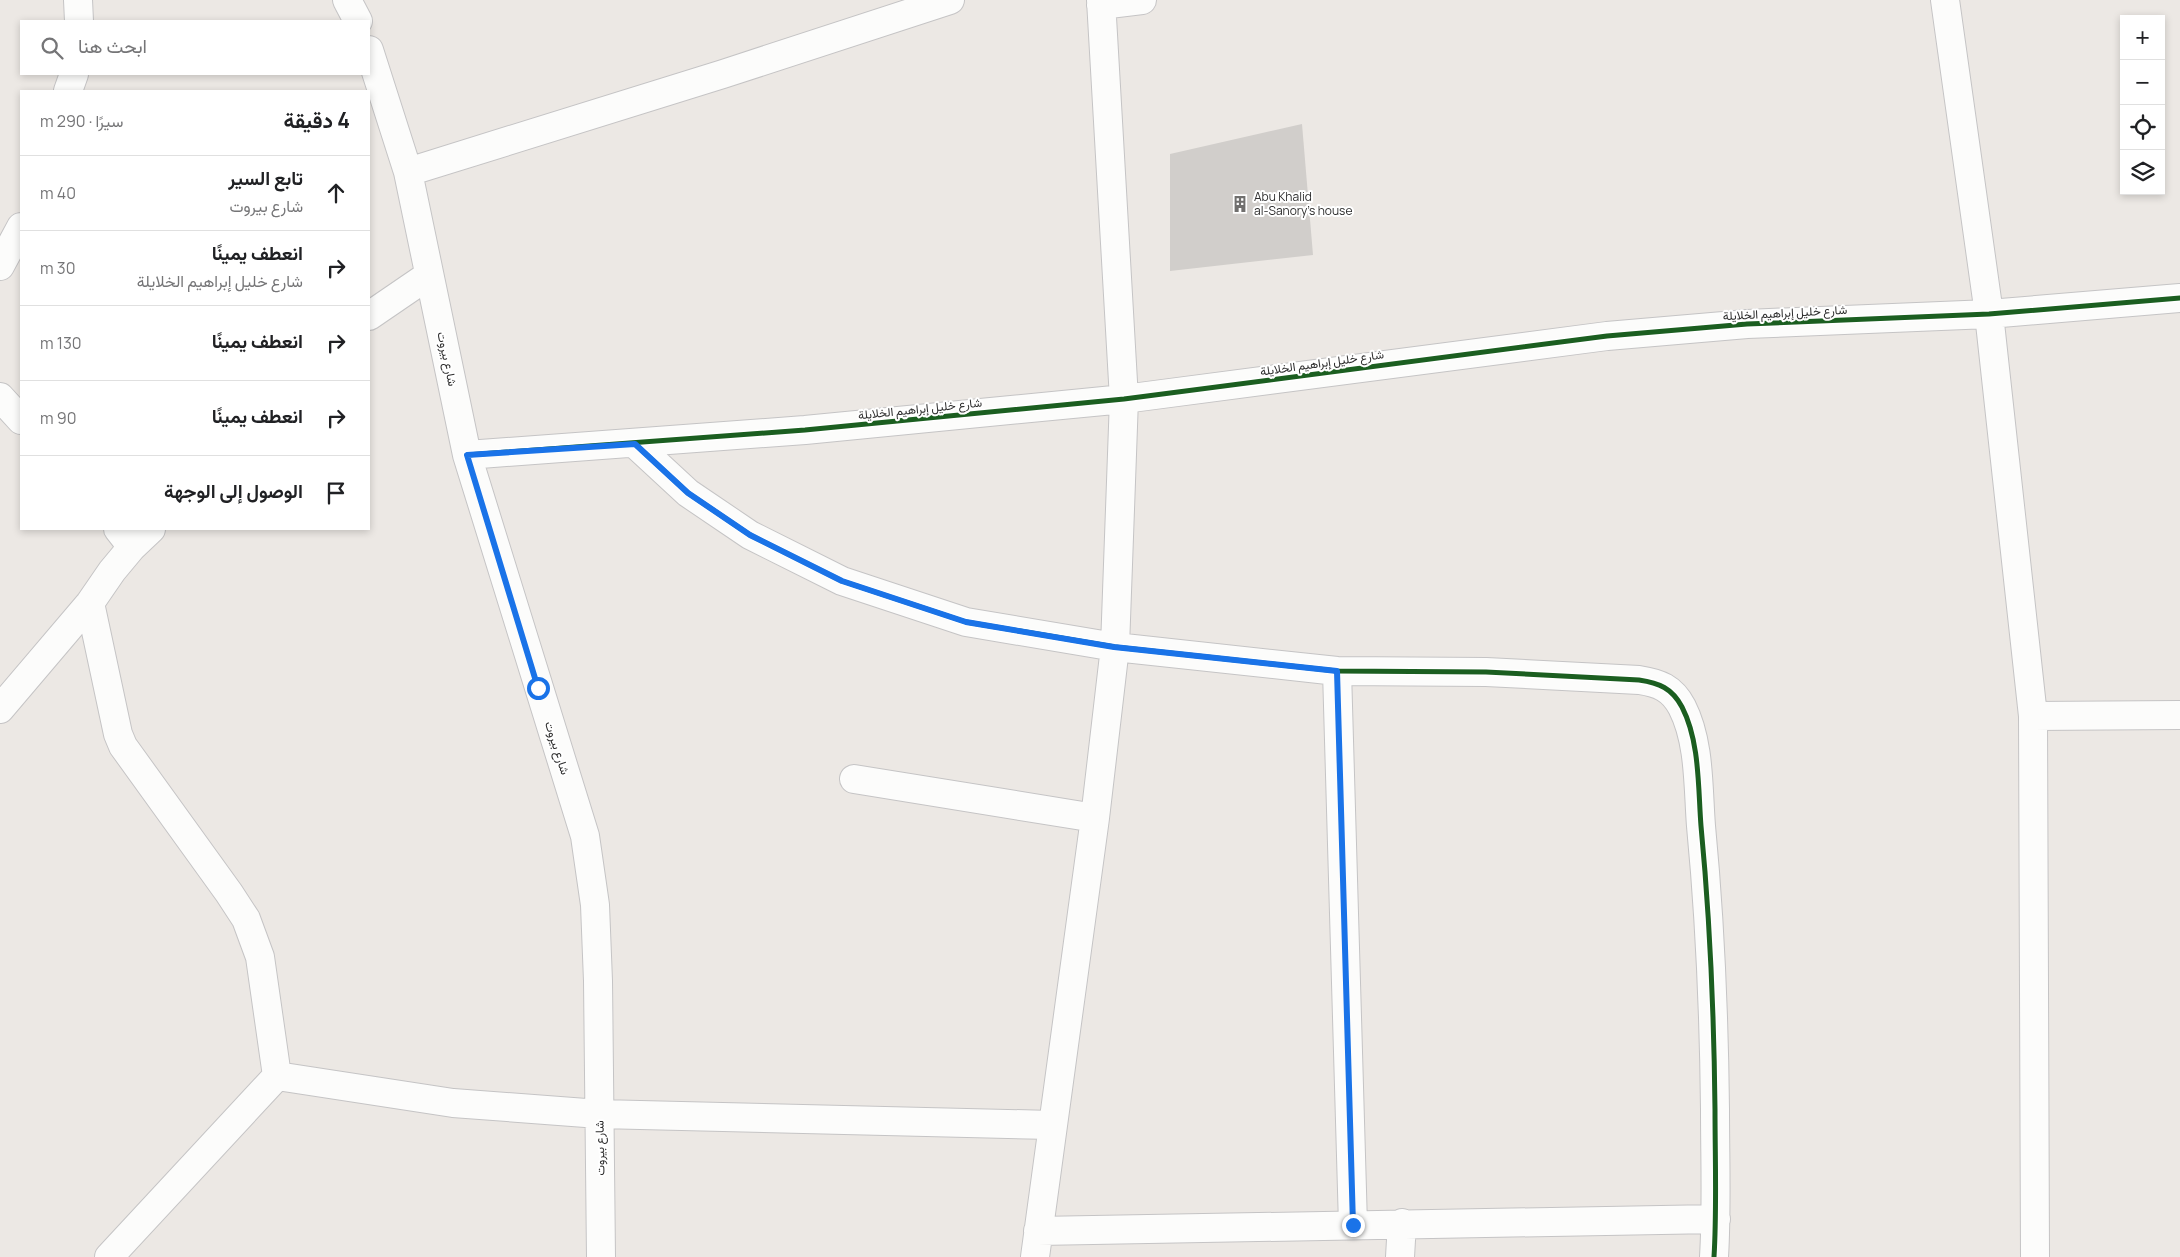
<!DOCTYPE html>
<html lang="ar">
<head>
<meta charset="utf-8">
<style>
  :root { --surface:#fff; --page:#f2f2f2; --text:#202124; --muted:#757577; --line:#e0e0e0 }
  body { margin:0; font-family:Manrope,Vazirmatn,sans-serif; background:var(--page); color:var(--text); direction:rtl }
  .controls { position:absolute; right:15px; top:15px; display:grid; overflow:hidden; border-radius:0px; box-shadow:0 2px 8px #0003 }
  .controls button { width:45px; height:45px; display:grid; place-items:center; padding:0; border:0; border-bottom:1px solid var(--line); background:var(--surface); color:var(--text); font:25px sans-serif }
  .stop { position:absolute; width:15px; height:15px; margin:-11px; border:4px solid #1a73e8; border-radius:50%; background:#fff }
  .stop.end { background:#1a73e8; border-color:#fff; box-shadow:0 1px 5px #0008 }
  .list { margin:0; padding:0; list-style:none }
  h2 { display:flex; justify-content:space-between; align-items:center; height:65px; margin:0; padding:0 20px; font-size:21px }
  h2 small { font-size:16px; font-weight:400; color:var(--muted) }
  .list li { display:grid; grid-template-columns:32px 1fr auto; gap:15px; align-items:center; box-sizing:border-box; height:75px; padding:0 20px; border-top:1px solid var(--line) }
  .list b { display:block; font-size:19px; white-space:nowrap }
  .list p { margin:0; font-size:16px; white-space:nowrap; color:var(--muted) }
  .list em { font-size:16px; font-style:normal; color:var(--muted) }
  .icon { flex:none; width:28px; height:28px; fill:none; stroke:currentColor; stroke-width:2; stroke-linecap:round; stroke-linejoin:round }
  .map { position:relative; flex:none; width:2180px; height:1257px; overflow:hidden; direction:ltr }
  .search { position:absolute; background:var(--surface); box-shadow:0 2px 8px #0003; left:20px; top:20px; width:350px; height:55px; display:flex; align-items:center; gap:12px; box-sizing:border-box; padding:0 18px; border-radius:0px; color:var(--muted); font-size:19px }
  .panel { position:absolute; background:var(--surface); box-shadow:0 2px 8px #0003; left:20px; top:90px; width:350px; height:440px; border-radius:0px; direction:rtl }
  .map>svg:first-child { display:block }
  .building { fill:#d1cecb }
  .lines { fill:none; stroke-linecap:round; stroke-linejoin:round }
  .minor-casing { stroke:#c5c4c5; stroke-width:30 }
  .minor { stroke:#fcfcfb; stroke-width:28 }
  .cycleway-casing { stroke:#fff; stroke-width:8 }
  .cycleway { stroke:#1b5e20; stroke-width:5 }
  .route { stroke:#1a73e8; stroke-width:6 }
  .labels { text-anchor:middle; stroke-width:4; stroke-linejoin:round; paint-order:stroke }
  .poi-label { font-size:12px; fill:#2e2e2e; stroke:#fff; text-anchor:start }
  .street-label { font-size:12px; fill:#2e2e2e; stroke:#fff }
</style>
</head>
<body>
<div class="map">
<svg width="2180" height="1257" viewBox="0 0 2180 1257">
  <rect width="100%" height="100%" fill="#ece8e4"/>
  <path class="building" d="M1302,124l11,131 -143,16v-117z"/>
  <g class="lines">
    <g class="minor-casing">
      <path id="minor" d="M78,0l1,21
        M347,0l11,21
        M1945,0l44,314 44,402 2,541
        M1101,5l41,-5
        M369,50l39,122 59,283 118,381 10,69 3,76 3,276
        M68,91l6,-17
        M408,172l315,-98 227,-74
        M0,266l21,-39
        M369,316l60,-41
        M0,397l21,23
        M635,444l53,49 62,42 92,46 124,41 149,25 222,24 149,1 153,8c20,3 33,8 43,27 18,35 16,81 19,119 9,94 13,189 14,283 0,50 2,99 -1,148
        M467,455l338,-25 319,-31 483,-63 140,-12 242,-10 191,-16
        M132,547l19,-18
        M90,603l28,131 5,12 106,147 17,26 14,38 17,119 -168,181
        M1337,671l16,554
        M0,709l90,-106 22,-32 20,-24 -14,-18
        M2033,716l147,-1
        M854,779l241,39
        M277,1076l176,27 146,11 453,11
        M1038,1231l678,-12
        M1035,1257l60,-439 20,-171 9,-248 -23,-399
        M1400,1257l2,-34"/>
    </g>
    <use href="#minor" class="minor"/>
    <g class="cycleway-casing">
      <path id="cycleway" d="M635,444l53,49 62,42 92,46 124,41 149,25 222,24 149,1 153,8c20,3 33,8 43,27 18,35 16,81 19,119 9,94 13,189 14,283 0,50 2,99 -1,148
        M467,455l338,-25 319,-31 483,-63 140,-12 242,-10 191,-16"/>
    </g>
    <use href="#cycleway" class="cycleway"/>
  </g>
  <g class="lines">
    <path class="route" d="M538,688l-71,-233 168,-11 53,49 62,42 92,46 124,41 148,25 223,24 16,554"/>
  </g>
  <defs>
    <g id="building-bare" transform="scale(1.35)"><path d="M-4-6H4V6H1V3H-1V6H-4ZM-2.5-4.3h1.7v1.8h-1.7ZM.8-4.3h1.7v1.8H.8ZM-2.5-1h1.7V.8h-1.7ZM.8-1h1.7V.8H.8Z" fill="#706f6e" stroke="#fff" stroke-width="2.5" paint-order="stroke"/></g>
  </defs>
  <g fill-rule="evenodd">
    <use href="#building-bare" x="1240" y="204"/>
  </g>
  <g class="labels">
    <g class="poi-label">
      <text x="1254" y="201">Abu Khalid<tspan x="1254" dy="14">al-Sanory's house</tspan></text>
    </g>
    <g class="street-label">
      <text transform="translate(1785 313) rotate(-3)" y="4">شارع خليل إبراهيم الخلايلة</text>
      <text transform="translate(447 359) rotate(78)" y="4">شارع بيروت</text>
      <text transform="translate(1322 363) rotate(-8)" y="4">شارع خليل إبراهيم الخلايلة</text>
      <text transform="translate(920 409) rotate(-6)" y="4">شارع خليل إبراهيم الخلايلة</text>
      <text transform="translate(557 748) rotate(72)" y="4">شارع بيروت</text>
      <text transform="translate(600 1148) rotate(-91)" y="4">شارع بيروت</text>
    </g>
  </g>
</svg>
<div class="controls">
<button>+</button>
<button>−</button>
<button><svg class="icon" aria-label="locate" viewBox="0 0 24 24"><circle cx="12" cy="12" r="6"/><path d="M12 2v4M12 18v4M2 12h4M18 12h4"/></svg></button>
<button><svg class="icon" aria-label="layers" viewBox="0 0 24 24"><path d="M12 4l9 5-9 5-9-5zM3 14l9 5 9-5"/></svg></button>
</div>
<div class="stop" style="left:538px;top:688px"></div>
<div class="stop end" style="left:1353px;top:1225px"></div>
<div class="search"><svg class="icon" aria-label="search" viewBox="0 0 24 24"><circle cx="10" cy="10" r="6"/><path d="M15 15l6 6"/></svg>ابحث هنا</div>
<section class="panel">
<h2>4 دقيقة<small>سيرًا · 290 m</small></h2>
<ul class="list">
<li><svg class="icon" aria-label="ahead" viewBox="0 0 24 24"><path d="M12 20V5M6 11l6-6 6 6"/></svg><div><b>تابع السير</b><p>شارع بيروت</p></div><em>40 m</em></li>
<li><svg class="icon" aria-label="right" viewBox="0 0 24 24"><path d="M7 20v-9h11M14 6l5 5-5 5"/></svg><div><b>انعطف يمينًا</b><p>شارع خليل إبراهيم الخلايلة</p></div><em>30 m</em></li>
<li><svg class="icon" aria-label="right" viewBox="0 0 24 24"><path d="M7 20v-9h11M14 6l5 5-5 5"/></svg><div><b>انعطف يمينًا</b></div><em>130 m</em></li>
<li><svg class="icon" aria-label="right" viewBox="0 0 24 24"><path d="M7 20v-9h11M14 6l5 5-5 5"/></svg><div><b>انعطف يمينًا</b></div><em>90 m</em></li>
<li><svg class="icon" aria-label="arrive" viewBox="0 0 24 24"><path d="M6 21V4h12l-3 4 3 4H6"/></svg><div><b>الوصول إلى الوجهة</b></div></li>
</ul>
</section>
</div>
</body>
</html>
